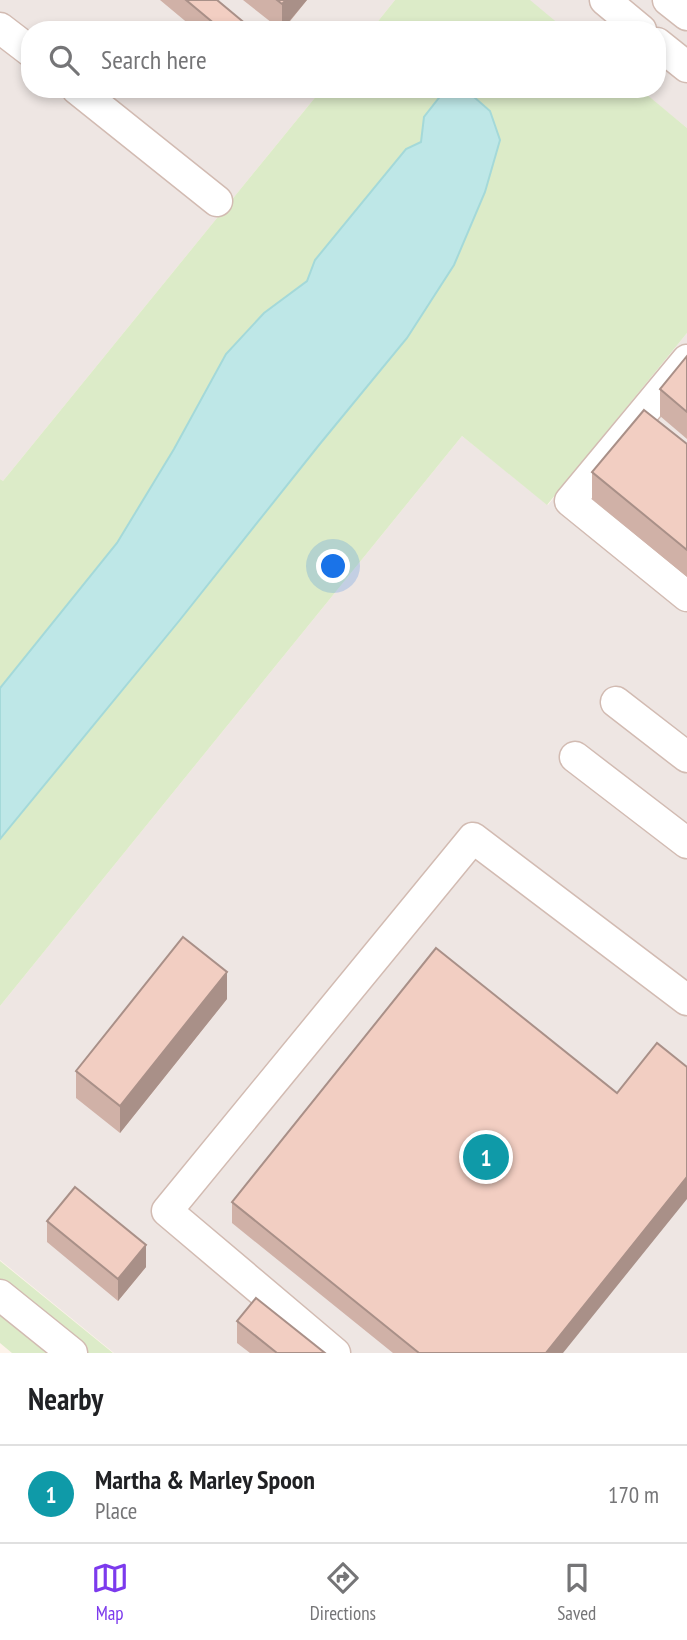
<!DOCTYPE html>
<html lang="en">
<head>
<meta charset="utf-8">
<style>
  :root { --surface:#fff; --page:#f2f2f2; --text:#202124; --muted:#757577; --line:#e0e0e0; --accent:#7c3aed }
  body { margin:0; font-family:"PT Sans Narrow",sans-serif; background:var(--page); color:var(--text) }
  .you { position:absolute; left:334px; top:567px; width:24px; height:24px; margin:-18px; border:5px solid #fff; border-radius:50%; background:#1a73e8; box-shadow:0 0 0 10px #1a73e833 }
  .badge { display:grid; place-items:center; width:46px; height:46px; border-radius:50%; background:var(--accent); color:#fff; font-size:23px; font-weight:700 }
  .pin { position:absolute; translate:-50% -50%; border:4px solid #fff; box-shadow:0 2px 7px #0006 }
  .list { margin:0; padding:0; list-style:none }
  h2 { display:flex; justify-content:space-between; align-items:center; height:91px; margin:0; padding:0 28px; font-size:30px }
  h2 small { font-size:23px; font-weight:400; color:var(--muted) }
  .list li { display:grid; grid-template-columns:46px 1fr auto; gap:21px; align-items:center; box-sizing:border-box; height:98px; padding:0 28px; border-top:2px solid var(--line) }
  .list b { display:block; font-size:26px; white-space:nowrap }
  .list p { margin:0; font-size:23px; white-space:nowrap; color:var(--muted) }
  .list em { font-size:23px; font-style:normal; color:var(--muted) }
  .icon { flex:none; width:38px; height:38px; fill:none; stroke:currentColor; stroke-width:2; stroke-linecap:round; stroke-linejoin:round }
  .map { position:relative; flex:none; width:687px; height:1353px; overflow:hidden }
  .search { position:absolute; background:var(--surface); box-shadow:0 4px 10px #0003; left:21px; right:21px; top:21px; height:77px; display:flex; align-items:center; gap:18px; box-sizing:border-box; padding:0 24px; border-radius:28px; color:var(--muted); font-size:26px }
  .sheet { height:189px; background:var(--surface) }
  nav { display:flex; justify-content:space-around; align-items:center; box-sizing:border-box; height:98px; border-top:2px solid var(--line); background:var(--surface); font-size:19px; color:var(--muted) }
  nav a { display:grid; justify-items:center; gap:4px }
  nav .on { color:var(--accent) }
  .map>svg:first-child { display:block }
  .industrial { fill:#eee6e3 }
  .green { fill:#dcebc8 }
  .water { fill:#bee7e7; stroke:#a4d9d9; stroke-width:2 }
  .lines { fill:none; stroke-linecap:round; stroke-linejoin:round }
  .minor-casing { stroke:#d2bbb2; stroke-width:33 }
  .minor { stroke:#fff; stroke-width:30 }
  .wall { fill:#d0b1a7 }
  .shaded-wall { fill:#a99088 }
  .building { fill:#f2cec2; stroke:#a99088; stroke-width:2 }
</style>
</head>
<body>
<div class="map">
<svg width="687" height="1353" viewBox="0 0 687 1353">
  <rect width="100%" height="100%" fill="#fdf3ea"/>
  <path class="industrial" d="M0,0h395l-24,30h-341v59h292l-319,392 -3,-2z
    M529,0h158v128l-48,-39h18v-59h-92z
    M687,333v1020h-573l-114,-93v-254l462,-570 86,69z"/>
  <path class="green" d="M395,0h135l36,30h-195z
    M322,89h318l47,39v205l-140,172 -85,-69 -462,570v-527l3,2z
    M0,1261l113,92h-101l-12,-10z"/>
  <path class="water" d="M466,90l24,21 10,29 -15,52 -31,73 -47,73 -88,107 -140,176 -179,218v-151l117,-145 57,-94 52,-95 38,-41 43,-32 8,-21 91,-111 15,-7 3,-25 18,-23z"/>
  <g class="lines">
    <g class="minor-casing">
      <path id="minor" d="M605,0l36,30
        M668,0l19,15
        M0,28l30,23
        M657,43l30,24
        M77,89l140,112
        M687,360l-117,141 117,95
        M616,702l71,55
        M575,757l112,86
        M0,1295l72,58
        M335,1353l-168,-142 306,-373 214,162"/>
    </g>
    <use href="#minor" class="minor"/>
  </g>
  <path class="wall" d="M160,0h57l36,30h-57z
    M243,0h64l-24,30h-2z
    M687,356v83l-27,-23v-27z
    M687,444v133l-95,-78v-27z
    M227,999l-107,134 -44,-35v-27z
    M232,1202l331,151h-170l-161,-130z
    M47,1221l99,46 -28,34 -71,-59z
    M237,1321l88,32h-75l-13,-10z"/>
  <path class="shaded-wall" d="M286,0h21l-25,30v-26z
    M227,972v27l-107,134v-27z
    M687,1177v22l-124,154h-17z
    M146,1245v22l-28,34v-22z"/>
  <path class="building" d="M186,0h31l36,30h-31z
    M277,0h9l-4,4z
    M687,356v56l-27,-23z
    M644,410l43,34v106l-95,-78z
    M183,937l44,35 -107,134 -44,-35z
    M436,948l181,145 40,-50 30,24v110l-141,176h-127l-187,-151z
    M75,1187l71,58 -28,34 -71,-58z
    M256,1298l69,55h-48l-40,-32z"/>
</svg>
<div class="you"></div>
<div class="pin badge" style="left:486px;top:1157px;background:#0f9aa8">1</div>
<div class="search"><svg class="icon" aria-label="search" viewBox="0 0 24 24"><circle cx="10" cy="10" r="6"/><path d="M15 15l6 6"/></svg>Search here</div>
</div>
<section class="sheet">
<h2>Nearby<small></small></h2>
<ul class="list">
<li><span class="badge" style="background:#0f9aa8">1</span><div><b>Martha &amp; Marley Spoon</b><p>Place</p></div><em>170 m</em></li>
</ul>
</section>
<nav>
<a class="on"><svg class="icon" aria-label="map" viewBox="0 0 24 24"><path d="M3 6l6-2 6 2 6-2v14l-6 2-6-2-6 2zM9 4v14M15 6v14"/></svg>Map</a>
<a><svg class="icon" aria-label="directions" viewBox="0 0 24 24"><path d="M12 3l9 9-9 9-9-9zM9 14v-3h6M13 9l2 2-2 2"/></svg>Directions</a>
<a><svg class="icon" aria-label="saved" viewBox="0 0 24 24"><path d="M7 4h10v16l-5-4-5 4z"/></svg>Saved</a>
</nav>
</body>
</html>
